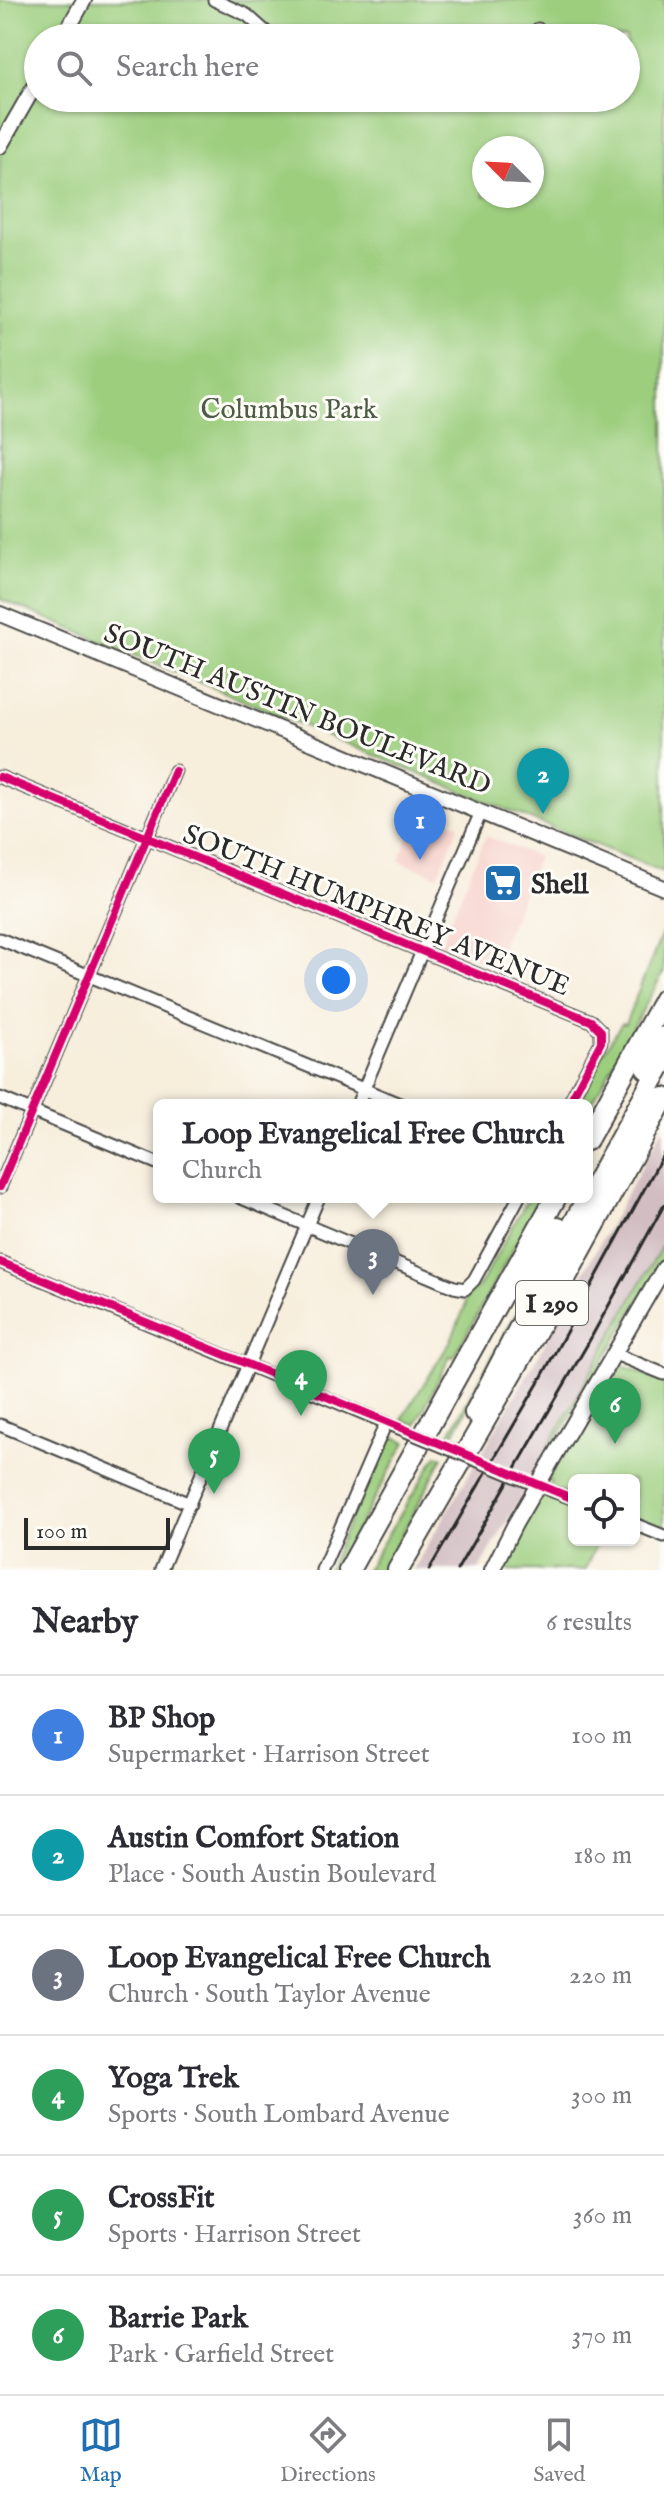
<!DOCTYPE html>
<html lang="en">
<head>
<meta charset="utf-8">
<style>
  :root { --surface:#fff; --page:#f7f7f7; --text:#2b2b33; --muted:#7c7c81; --line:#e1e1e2; --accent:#1f6fb2 }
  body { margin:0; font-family:"IM FELL English",serif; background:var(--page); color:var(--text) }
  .controls { position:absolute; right:24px; bottom:24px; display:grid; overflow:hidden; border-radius:12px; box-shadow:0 2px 6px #0004 }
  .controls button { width:72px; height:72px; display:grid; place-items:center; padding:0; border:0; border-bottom:2px solid var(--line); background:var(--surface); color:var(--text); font:40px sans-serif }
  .compass { position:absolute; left:472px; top:136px; width:72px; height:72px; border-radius:50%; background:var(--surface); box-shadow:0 2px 6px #0004; rotate:294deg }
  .scale { position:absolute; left:24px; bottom:20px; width:146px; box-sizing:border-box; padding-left:8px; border:4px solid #2b2b2b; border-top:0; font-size:22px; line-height:28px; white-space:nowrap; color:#2b2b2b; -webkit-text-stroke:6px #fdfcf7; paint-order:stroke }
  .you { position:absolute; left:336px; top:980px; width:28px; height:28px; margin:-20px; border:6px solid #fff; border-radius:50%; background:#1a73e8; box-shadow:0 0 0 12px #1a73e833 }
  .badge { display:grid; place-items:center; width:52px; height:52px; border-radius:50%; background:var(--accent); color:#fff; font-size:26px; font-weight:700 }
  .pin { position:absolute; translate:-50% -66px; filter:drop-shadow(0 2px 4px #0008) }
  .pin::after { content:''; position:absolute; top:42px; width:28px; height:24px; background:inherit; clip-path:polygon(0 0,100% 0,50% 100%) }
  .popup { position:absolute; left:153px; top:1099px; width:440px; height:104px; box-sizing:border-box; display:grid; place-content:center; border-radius:12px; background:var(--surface); filter:drop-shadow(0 2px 6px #0005); font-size:26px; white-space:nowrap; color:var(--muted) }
  .popup b { font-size:30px; color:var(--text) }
  .popup::after { content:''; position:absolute; left:50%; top:100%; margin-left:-16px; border:16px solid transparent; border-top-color:var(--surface) }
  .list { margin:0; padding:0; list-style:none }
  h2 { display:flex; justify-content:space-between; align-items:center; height:104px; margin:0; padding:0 32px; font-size:34px }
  h2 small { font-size:26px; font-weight:400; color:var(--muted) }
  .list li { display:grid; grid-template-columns:52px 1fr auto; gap:24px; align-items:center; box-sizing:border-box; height:120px; padding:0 32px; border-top:2px solid var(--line) }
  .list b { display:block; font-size:30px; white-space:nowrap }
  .list p { margin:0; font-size:26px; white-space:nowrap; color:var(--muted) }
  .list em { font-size:26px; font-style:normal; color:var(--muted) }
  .icon { flex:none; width:44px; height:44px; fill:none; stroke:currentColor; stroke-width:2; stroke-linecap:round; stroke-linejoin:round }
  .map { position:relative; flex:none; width:664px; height:1570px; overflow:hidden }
  .search { position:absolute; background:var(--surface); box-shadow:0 2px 6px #0004; left:24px; right:24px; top:24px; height:88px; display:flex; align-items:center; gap:20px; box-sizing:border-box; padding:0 28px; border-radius:44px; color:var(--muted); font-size:30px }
  .sheet { height:824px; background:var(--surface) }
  nav { display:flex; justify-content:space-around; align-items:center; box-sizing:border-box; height:112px; border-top:2px solid var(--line); background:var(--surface); font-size:22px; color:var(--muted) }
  nav a { display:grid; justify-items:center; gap:4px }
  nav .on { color:var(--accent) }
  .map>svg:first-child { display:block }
  .built { fill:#f7d0ca }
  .industrial { fill:#d2bec2 }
  .green { fill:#9cce7e; stroke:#647c54; stroke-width:2; fill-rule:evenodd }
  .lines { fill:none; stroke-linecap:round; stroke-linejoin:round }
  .minor-casing { stroke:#4a4846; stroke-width:15 }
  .tertiary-casing { stroke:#4a4846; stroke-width:18 }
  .motorway-casing { stroke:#4a4846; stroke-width:24 }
  .minor { stroke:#fff; stroke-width:11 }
  .tertiary { stroke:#fff; stroke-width:14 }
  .motorway { stroke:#fff; stroke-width:20 }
  .rail { stroke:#2b2b2b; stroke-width:3 }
  .minor-bridge-casing { stroke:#4a4846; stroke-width:15; stroke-linecap:butt }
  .minor-bridge { stroke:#fff; stroke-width:11 }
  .cycleway-casing { stroke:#fdfcf7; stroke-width:13 }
  .cycleway { stroke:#d6006c; stroke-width:8 }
  .labels { text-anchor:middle; stroke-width:6; stroke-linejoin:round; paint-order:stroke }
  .shield { fill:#fdfcf7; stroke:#6a6a68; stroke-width:2 }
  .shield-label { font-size:26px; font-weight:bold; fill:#2b2b2b }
  .park-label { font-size:28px; fill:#4d5c44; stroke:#fdfcf7 }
  .street-label { font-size:28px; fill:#2b2b2b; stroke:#fdfcf7 }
  .poi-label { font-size:28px; font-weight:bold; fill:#2b2b2b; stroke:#fdfcf7; text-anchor:start }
</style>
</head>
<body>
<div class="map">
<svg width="664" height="1570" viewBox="0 0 664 1570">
  <rect width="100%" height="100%" fill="#fdfcf7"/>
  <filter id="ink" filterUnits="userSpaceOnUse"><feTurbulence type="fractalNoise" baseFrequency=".0125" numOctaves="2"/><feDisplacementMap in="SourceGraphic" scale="16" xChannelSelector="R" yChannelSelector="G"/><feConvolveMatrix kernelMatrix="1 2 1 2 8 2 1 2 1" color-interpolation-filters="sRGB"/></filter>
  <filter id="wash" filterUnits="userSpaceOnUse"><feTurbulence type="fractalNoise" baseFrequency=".006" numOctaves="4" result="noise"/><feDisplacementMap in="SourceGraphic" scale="32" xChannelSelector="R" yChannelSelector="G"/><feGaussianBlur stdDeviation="1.8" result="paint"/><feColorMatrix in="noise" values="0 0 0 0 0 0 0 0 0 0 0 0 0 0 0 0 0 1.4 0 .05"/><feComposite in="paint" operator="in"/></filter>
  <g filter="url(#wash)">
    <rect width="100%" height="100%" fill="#f7eedc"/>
    <path class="built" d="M420,809l39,16 -21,51 -39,-15z
      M486,836l52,21 -45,109 -53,-22z"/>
    <path class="industrial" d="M664,1126v116l-56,103 -129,225h-66l120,-205z"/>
    <path class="green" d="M0,0h664v872l-199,-79 -465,-194zM38,38h588v60h-588zM484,148h48v48h-48z
      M664,929v42l-77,141v-7h-8l23,-51 20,-31 3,1z
      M529,1197h12l-87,160 -4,-1 -34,69 -14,-6 48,-77 15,-35 1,-9 14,-13z
      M664,1242v16l-123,209 -3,-1z
      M518,1310l-67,130 -4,-2z
      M619,1364l45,19v146l-30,-13v-36h-60v60h24l-13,30h-90l42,-74 9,-2 5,-12 -3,-3 67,-114z
      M393,1436l13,6 -72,128h-6l54,-124h4z
      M437,1455l6,2 -60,113h-17z"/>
  </g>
  <g filter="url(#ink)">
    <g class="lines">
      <g class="minor-casing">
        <path id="minor" d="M214,0l33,15 26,23
          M527,38l11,-9
          M0,777l591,244 10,10v11l-33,63
          M0,939l402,166
          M0,1098l159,66
          M357,1105l124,-293
          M0,1187l175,-416
          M239,1197l215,90 11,2 9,-9 45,-83
          M0,1262l411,171
          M615,1354l49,20
          M0,1425l190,79
          M533,1484l41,15
          M634,1524l30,12
          M161,1570l158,-373
          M322,1570l64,-147"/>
      </g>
      <g class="tertiary-casing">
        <path id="tertiary" d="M63,38l21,-38
          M0,146l38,-66
          M0,614l664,274
          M492,1570l23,-46 149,-256"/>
      </g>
      <g class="motorway-casing">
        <path id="motorway" d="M647,1069l17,-32
          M587,1140l77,-141
          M518,1292l40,-64
          M475,1413l107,-205 82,-148
          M349,1570l207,-373
          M398,1570l134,-231 132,-241"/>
      </g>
      <use href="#minor" class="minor"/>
      <use href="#tertiary" class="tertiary"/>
      <use href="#motorway" class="motorway"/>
      <path class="rail" d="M429,1570l111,-190 124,-227
        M457,1570l130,-225 77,-140"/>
      <g class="minor-bridge-casing">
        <path id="minor-bridge" d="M411,1433l118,49"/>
      </g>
      <use href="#minor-bridge" class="minor-bridge"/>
      <g class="cycleway-casing">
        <path id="cycleway" d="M0,777l591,244 10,10v11l-33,63
          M0,1187l175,-416
          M0,1262l574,237"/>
      </g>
      <use href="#cycleway" class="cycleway"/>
    </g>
  </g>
  <defs>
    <g id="supermarket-square" transform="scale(2)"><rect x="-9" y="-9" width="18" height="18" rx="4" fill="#1f6fb2" stroke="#fdfcf7"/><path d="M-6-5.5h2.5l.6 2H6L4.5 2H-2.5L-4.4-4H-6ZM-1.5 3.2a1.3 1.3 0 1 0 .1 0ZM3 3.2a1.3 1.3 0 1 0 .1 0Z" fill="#fff"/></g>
  </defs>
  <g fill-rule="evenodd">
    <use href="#supermarket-square" x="503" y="883"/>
  </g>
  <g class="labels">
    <rect class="shield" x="516" y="1281" width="72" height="44" rx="6"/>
    <g class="shield-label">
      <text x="552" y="1312">I 290</text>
    </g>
    <g class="park-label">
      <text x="289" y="418">Columbus Park</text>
    </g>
    <g class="street-label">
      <text transform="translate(298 708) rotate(22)" y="10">SOUTH AUSTIN BOULEVARD</text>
      <text transform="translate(377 909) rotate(22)" y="10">SOUTH HUMPHREY AVENUE</text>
    </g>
    <g class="poi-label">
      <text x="531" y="893">Shell</text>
    </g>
  </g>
</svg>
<div class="controls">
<button><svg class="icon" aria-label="locate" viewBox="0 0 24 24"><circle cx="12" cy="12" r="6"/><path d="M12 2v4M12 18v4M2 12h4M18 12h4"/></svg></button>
</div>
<svg class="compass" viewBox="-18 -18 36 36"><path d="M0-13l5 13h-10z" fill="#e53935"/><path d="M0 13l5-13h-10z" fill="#7c7c81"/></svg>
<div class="scale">100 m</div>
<div class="you"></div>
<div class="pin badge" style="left:420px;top:860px;background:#3f7fe0">1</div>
<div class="pin badge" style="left:543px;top:814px;background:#0f9aa8">2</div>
<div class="pin badge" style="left:373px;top:1295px;background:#6b7280">3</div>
<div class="popup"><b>Loop Evangelical Free Church</b>Church</div>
<div class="pin badge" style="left:301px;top:1416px;background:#2e9e5b">4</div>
<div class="pin badge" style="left:214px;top:1494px;background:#2e9e5b">5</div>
<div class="pin badge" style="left:615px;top:1444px;background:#2e9e5b">6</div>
<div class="search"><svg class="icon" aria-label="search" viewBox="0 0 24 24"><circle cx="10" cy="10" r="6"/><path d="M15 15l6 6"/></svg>Search here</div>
</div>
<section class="sheet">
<h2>Nearby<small>6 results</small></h2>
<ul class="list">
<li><span class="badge" style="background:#3f7fe0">1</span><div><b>BP Shop</b><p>Supermarket · Harrison Street</p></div><em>100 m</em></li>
<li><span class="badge" style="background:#0f9aa8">2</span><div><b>Austin Comfort Station</b><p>Place · South Austin Boulevard</p></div><em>180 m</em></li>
<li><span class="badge" style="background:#6b7280">3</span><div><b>Loop Evangelical Free Church</b><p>Church · South Taylor Avenue</p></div><em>220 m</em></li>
<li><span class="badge" style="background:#2e9e5b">4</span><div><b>Yoga Trek</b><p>Sports · South Lombard Avenue</p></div><em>300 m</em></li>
<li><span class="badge" style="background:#2e9e5b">5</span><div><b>CrossFit</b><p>Sports · Harrison Street</p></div><em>360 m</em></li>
<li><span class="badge" style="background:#2e9e5b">6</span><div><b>Barrie Park</b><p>Park · Garfield Street</p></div><em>370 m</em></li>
</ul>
</section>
<nav>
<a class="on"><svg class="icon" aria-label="map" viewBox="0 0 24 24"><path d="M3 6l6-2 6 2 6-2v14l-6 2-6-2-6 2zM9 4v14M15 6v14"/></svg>Map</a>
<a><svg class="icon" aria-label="directions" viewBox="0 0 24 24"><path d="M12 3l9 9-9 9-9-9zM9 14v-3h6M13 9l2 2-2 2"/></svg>Directions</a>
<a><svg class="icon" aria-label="saved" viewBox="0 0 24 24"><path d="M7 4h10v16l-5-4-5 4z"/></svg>Saved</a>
</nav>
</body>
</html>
